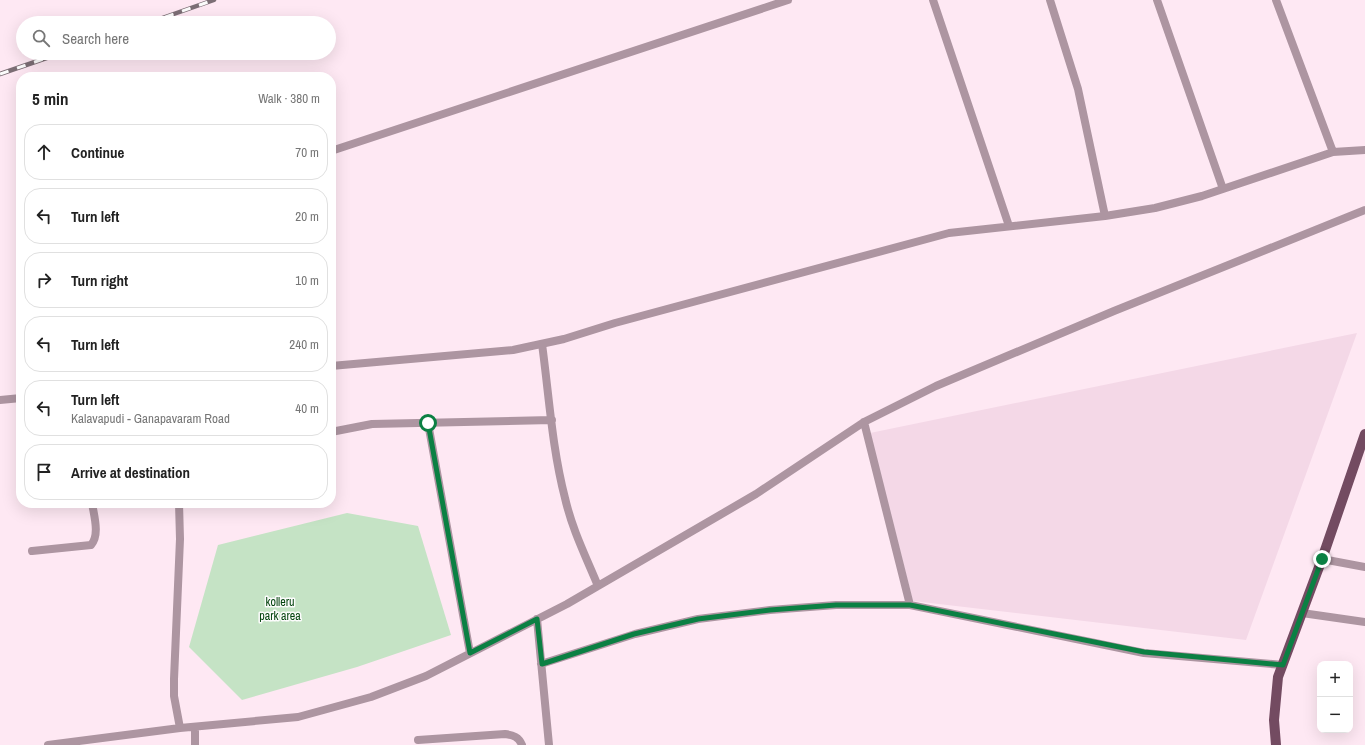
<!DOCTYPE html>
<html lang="en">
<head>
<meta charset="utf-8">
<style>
  :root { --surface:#fff; --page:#f2f2f2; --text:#222; --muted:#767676; --line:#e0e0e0 }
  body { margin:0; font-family:"Archivo Narrow",sans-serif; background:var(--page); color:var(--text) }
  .controls { position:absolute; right:12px; bottom:12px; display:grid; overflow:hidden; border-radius:8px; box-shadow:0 4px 16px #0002 }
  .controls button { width:36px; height:36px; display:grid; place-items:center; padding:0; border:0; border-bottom:1px solid var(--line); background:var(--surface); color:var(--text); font:20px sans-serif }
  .stop { position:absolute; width:12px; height:12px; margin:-9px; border:3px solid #0b8043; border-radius:50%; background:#fff }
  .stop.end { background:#0b8043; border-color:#fff; box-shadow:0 1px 4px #0008 }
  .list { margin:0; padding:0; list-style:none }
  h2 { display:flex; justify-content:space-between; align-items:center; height:52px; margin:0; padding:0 16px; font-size:17px }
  h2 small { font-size:13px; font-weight:400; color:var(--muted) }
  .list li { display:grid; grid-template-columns:26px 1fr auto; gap:12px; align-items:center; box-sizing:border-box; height:56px; margin:0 8px 8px; padding:0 8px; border:1px solid var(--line); border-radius:16px }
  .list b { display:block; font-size:15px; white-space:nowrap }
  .list p { margin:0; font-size:13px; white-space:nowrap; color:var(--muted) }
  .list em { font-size:13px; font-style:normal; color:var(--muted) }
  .icon { flex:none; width:22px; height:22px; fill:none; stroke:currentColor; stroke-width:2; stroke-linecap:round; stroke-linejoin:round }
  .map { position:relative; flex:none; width:1365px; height:745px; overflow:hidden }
  .search { position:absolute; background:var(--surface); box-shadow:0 4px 16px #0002; left:16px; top:16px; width:320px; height:44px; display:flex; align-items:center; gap:10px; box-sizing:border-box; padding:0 14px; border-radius:22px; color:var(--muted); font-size:15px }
  .panel { position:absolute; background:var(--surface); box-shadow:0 4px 16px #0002; left:16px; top:72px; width:320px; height:436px; border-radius:16px }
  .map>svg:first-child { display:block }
  .built { fill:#f4d8e7 }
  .green { fill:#c5e3c5 }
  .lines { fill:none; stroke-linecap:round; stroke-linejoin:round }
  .service { stroke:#ad95a1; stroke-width:8 }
  .minor { stroke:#ad95a1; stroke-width:8 }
  .primary { stroke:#734b61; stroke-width:10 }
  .rail-casing { stroke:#7c6e75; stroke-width:4.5 }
  .rail { stroke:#fcfcfc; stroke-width:3; stroke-dasharray:9; stroke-linecap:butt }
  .route { stroke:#0b8043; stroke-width:5 }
  .labels { text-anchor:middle; stroke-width:3; stroke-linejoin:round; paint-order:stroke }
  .park-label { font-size:12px; fill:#04440e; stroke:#fcfcfc }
</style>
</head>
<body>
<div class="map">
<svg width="1365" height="745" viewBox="0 0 1365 745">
  <rect width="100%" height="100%" fill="#fee8f3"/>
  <path class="built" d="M1357,333l-111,307 -333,-39 -43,-168z"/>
  <path class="green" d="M347,513l71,13 33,109 -94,32 -115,33 -53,-53 29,-102z"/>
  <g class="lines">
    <path class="service" d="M1322,559l43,8"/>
    <path class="minor" d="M933,0l76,226
      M1050,0l28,89 27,127
      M1157,0l66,189
      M1276,0l57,152
      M331,151l457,-151
      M542,344c7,51 10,104 23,154 7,31 21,59 33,88
      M331,366l182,-16 51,-11 51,-16 334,-90 156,-17 50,-8 47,-12 131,-44 32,-2
      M0,400l21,-2
      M864,422l46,183
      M428,423l42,230
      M331,432l41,-8 180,-4
      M179,503l1,36 -6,140v17l6,32
      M32,551l59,-6c9,-10 3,-29 1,-42
      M1302,613l63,9
      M537,619l12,126
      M541,664l94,-30 63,-15 72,-9 66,-5h74l234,48 139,12
      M418,740l87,-6c8,1 14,3 17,11
      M48,745l132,-17 118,-11 73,-20 55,-21 141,-72 189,-110 108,-72 72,-36 178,-75 251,-101
      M195,745v-18"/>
    <path class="primary" d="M1276,745l-2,-25 4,-43 44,-118 43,-125"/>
    <g class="rail-casing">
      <path id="rail" d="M148,23l66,-23
        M0,74l61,-21"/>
    </g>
    <use href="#rail" class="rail"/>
  </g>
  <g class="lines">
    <path class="route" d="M428,423l42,230 67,-34 5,45 92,-30 64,-15 72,-9 66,-5h74l234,47 139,13 39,-106"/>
  </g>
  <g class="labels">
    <g class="park-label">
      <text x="280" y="606">kolleru<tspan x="280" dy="14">park area</tspan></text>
    </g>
  </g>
</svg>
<div class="controls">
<button>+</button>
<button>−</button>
</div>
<div class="stop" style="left:428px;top:423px"></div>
<div class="stop end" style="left:1322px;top:559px"></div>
<div class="search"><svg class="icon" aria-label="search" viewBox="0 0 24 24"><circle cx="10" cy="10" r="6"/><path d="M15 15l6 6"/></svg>Search here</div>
<section class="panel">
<h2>5 min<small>Walk · 380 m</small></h2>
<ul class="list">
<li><svg class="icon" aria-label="ahead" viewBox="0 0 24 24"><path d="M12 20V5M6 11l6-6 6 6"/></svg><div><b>Continue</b></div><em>70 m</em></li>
<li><svg class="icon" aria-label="left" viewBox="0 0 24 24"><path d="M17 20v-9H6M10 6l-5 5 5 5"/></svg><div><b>Turn left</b></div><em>20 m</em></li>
<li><svg class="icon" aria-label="right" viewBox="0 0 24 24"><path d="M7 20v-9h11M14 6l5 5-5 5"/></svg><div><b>Turn right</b></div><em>10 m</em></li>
<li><svg class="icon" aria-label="left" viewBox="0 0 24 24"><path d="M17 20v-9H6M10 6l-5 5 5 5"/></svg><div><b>Turn left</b></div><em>240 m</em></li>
<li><svg class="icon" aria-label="left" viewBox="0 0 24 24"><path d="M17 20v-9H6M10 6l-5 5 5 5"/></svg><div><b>Turn left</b><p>Kalavapudi - Ganapavaram Road</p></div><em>40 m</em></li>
<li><svg class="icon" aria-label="arrive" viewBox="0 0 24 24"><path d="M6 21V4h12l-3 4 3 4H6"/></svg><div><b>Arrive at destination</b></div></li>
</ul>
</section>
</div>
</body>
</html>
